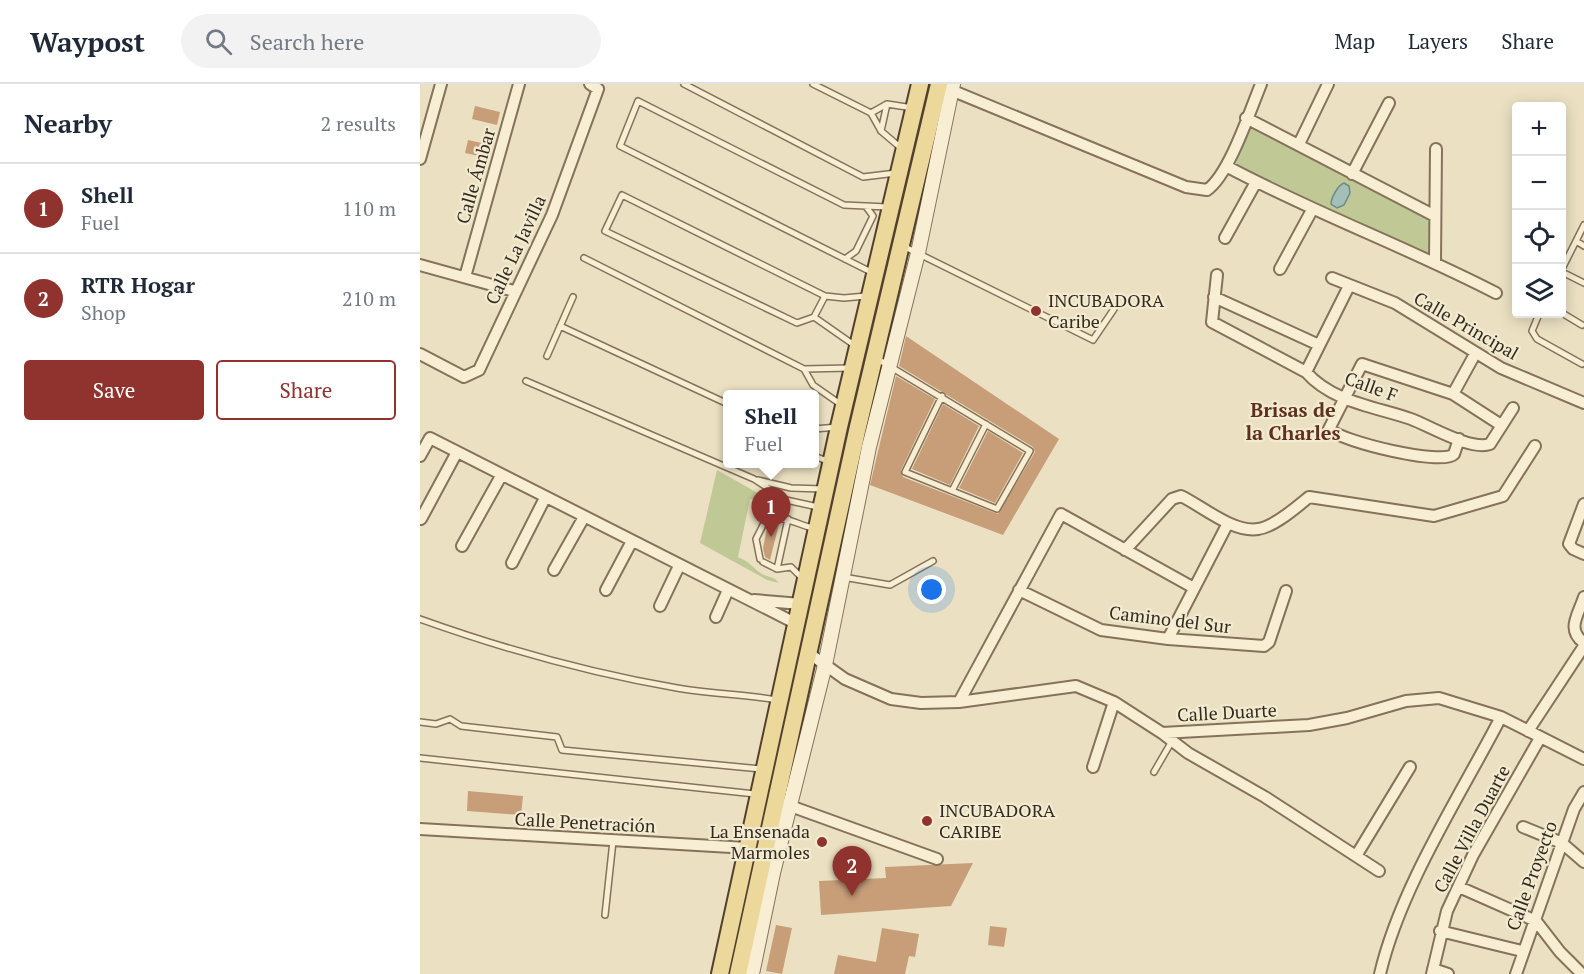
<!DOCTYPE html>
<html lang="en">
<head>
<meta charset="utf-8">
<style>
  :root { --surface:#fff; --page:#f2f2f3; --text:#1f2937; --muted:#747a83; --line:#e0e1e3; --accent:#90322d }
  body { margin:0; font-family:"PT Serif",serif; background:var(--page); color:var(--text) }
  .controls { position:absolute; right:18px; top:18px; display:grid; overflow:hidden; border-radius:6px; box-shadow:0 3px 15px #0003 }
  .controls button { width:54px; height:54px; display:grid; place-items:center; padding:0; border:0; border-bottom:2px solid var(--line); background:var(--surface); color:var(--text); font:30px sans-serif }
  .you { position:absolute; left:512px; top:506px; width:21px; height:21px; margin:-15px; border:4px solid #fff; border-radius:50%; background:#1a73e8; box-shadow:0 0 0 9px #1a73e833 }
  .badge { display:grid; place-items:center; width:39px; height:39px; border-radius:50%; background:var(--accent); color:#fff; font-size:20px; font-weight:700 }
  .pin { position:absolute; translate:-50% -50px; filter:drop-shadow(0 2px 3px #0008) }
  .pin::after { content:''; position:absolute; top:32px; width:21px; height:18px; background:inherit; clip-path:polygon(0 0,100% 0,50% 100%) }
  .popup { position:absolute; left:303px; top:306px; width:96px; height:78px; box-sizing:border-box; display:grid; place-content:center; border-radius:6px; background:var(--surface); filter:drop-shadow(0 2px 4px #0005); font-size:20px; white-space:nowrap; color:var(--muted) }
  .popup b { font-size:22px; color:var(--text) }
  .popup::after { content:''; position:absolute; left:50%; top:100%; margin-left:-12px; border:12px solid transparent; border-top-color:var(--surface) }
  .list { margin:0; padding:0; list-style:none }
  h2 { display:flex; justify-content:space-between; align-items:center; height:78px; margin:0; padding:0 24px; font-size:26px }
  h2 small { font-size:20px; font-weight:400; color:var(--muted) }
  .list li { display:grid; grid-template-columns:39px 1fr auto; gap:18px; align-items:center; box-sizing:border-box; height:90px; padding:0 24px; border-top:2px solid var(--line) }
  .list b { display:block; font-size:22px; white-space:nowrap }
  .list p { margin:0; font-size:20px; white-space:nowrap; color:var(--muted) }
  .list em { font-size:20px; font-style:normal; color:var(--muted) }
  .actions { display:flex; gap:12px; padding:18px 24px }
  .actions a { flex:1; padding:14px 0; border:2px solid var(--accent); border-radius:6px; text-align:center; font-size:21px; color:var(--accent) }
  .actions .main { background:var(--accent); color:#fff }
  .icon { flex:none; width:33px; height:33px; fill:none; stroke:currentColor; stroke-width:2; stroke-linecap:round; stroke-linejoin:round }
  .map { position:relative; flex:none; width:1164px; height:890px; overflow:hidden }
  header { display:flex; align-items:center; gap:36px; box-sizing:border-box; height:84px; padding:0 30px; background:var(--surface); border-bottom:2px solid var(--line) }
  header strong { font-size:28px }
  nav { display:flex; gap:33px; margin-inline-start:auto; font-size:21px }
  .search { width:420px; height:54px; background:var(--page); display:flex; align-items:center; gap:15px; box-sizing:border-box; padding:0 21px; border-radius:33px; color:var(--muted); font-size:22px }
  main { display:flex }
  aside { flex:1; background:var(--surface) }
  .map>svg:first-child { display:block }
  .green { fill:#c0c996 }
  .water { fill:#a4beb8; stroke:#6c8b85; stroke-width:1.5 }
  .building { fill:#c89e79 }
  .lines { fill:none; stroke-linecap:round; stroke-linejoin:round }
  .service-casing { stroke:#84735a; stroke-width:8 }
  .minor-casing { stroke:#84735a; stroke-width:14 }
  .tertiary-casing { stroke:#84735a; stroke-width:16 }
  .primary-casing { stroke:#52412e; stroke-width:20 }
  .service { stroke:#f7eed4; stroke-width:5 }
  .minor { stroke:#f7eed4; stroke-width:10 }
  .tertiary { stroke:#f7eed4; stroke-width:14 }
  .primary { stroke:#edd89b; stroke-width:16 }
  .poi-dot { fill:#90322d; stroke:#f3ebd1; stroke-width:2 }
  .labels { text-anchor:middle; stroke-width:4.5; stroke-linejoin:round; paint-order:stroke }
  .street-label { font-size:18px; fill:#352a1e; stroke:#f3ebd1 }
  .poi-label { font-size:18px; fill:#352a1e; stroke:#f3ebd1; text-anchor:start }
  .neighbourhood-label { font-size:20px; font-weight:bold; fill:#5f301f; stroke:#f3ebd1 }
</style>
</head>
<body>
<header>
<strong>Waypost</strong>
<div class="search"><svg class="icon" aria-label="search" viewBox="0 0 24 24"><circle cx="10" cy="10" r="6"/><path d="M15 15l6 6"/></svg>Search here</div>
<nav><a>Map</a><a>Layers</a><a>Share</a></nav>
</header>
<main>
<aside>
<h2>Nearby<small>2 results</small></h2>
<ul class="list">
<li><span class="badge">1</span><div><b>Shell</b><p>Fuel</p></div><em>110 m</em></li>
<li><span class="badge">2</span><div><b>RTR Hogar</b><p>Shop</p></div><em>210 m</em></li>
</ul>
<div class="actions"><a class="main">Save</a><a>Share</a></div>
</aside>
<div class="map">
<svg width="1164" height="890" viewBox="0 0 1164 890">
  <rect width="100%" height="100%" fill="#ebe1c2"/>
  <path class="green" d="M830,43l182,92 -1,34 -4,2 -91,-39 -101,-51z
    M297,386l64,36 -31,-7 -12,58c11,4 15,11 24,17 7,4 12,2 17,9l-12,-3 -67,-37z"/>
  <path class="water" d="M924,99l5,3 1,7 -6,12 -7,3 -6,-4c0,-6 7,-19 13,-21z"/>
  <path class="building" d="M55,22l25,6 -3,13 -25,-6z
    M48,56l23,5 -3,13 -23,-5z
    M486,252l153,103 -56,96 -133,-50 26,-109 39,23 -34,71 2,7 95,37 37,-62 -2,-5 -134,-81z
    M523,320l36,22 -29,59 -38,-16z
    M568,347l35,22 -28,50 -36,-15z
    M353,439l6,1 -9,36 -5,-3 -2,-9 4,-20z
    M48,707l55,5 -2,19 -54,-4z
    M553,779l-22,43 -130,9 -2,-34 67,-3 -1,-11z
    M356,841l16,3 -10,46 -16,-3z
    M570,842l17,2 -3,19 -16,-2z
    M462,844l37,6 -4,23 -6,-1 -4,18h-71l4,-19 38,7z"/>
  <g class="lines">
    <g class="service-casing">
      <path id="service" d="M264,0l179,93 33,-4
        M393,0l58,29 10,18 20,17
        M451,29l16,-9 26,4
        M461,47l6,-27
        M1156,157l8,5
        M483,162l190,94 21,-31
        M164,174l220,111 9,16 30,21
        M425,175l11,-8 17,-35 -6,-8
        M1142,185l22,-44
        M1142,188l22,11
        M453,189l-253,-127 18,-45 206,104 43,2
        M1142,229l20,12
        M1119,230l-7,17 5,8 45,25
        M394,233l11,-21
        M140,242l168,78
        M434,261l-40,-28 -17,6 -192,-92 17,-36 203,101 19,2 22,-2
        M127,272l26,-59
        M456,274l154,93 -33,58 -92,-37 37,-76
        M384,285l46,-1
        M106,297l228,98 32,21 32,7
        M394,345l24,-2
        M394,372l16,6
        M338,396l33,8 32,1
        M532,407l34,-67
        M355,435c14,-2 25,7 39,9
        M340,475l-4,-20 7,-14 6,-4
        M343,478l14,7 14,-2 12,12
        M357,485l11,-50
        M423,493l47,8 43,-24
        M0,535c84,30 169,54 257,69 33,6 67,6 100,12
        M0,638l16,2 14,-5 11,7 96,11 5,13 199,19
        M0,674l335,36
        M734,688l18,-31
        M185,831l8,-74"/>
    </g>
    <g class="minor-casing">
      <path id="minor" d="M526,4l240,99 21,3c22,-15 43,-79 54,-106
        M826,34l189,98
        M879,60l29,-60
        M0,75l21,-75
        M806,82c88,47 181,81 270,127
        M932,90l37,-71
        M805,154l31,-56
        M1015,178l1,-113
        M0,181l94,26
        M860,185l32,-59
        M797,191l-5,47 94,50c26,30 70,35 105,47 19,7 60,32 79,25l23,-36
        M45,193l54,-193
        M912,194l63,25 106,65 83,35
        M794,213l105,48
        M0,270l44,23 15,-7 73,-155 46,-126 -8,-5
        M886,288l43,-86
        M1033,310l22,-40
        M1039,355l-5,15c-11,12 -112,-12 -125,-25l33,-65 91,30 48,31
        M0,372l10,-18 367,186
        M1164,420l-15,40 4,5 11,5
        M1,435l36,-67
        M42,462l39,-70
        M705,466l47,-51 9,-3c21,10 52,37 77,33 16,-2 39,-22 51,-32l125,19 69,-20 32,-50
        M92,479l33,-65
        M134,486l30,-53
        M186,506l26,-49
        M599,506l82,40 67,9 96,7 5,-4 17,-51
        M1164,513c-6,19 -18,32 0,46
        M334,516l47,4
        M240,522l19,-40
        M296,533l12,-27
        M748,555l60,-116
        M390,570l35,25 46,20 30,4 38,-1 117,-16 38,16 48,31 147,-8 38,-7 59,-17 33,-3 62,19 83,42
        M539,618l102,-188 133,74
        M1108,647l56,-85
        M742,649l26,20 77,44 114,74
        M673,683l21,-65
        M362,719l155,56
        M1103,743l39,16 22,19
        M0,745l328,19
        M936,772l54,-89
        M1039,803l77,34 24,31 22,22
        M1020,847l82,20
        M1013,885l15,5
        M960,890c20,-86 80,-178 121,-257
        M1012,890l15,-63 26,-56 67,-117
        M1096,890l58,-165 10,-17"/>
    </g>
    <g class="tertiary-casing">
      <path id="tertiary" d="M332,890l21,-101 52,-208 44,-218 49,-194 35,-169"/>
    </g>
    <g class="primary-casing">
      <path id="primary" d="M300,890l119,-547 81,-343
        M318,890l119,-543 82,-347"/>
    </g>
    <use href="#service" class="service"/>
    <use href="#minor" class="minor"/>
    <use href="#tertiary" class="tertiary"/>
    <use href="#primary" class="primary"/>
  </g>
  <g class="poi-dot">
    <circle cx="616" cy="227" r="6"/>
    <circle cx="507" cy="737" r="6"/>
    <circle cx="402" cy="758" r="6"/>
  </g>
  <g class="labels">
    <g class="street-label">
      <text transform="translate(56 92) rotate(-74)" y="6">Calle Ámbar</text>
      <text transform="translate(96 166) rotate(-65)" y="6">Calle La Javilla</text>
      <text transform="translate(1046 242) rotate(30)" y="6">Calle Principal</text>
      <text transform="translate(951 303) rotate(20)" y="6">Calle F</text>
      <text transform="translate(750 536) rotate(7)" y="6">Camino del Sur</text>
      <text transform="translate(807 629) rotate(-3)" y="6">Calle Duarte</text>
      <text transform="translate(165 739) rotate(3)" y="6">Calle Penetración</text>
      <text transform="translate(1052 745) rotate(-62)" y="6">Calle Villa Duarte</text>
      <text transform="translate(1112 792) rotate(-70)" y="6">Calle Proyecto</text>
    </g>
    <g class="poi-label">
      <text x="628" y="223">INCUBADORA<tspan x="628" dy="21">Caribe</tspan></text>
      <text x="519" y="733">INCUBADORA<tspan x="519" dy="21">CARIBE</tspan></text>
      <text x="390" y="754" text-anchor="end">La Ensenada<tspan x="390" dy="21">Marmoles</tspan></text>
    </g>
    <g class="neighbourhood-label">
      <text x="873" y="333">Brisas de<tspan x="873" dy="23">la Charles</tspan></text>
    </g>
  </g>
</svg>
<div class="controls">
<button>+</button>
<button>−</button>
<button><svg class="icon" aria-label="locate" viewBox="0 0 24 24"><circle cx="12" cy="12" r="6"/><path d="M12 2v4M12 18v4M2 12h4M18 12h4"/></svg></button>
<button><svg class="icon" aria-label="layers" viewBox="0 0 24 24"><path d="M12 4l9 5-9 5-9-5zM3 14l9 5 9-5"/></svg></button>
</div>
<div class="you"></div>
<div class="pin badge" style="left:351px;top:453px">1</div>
<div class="popup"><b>Shell</b>Fuel</div>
<div class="pin badge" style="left:432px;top:812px">2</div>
</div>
</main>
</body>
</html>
